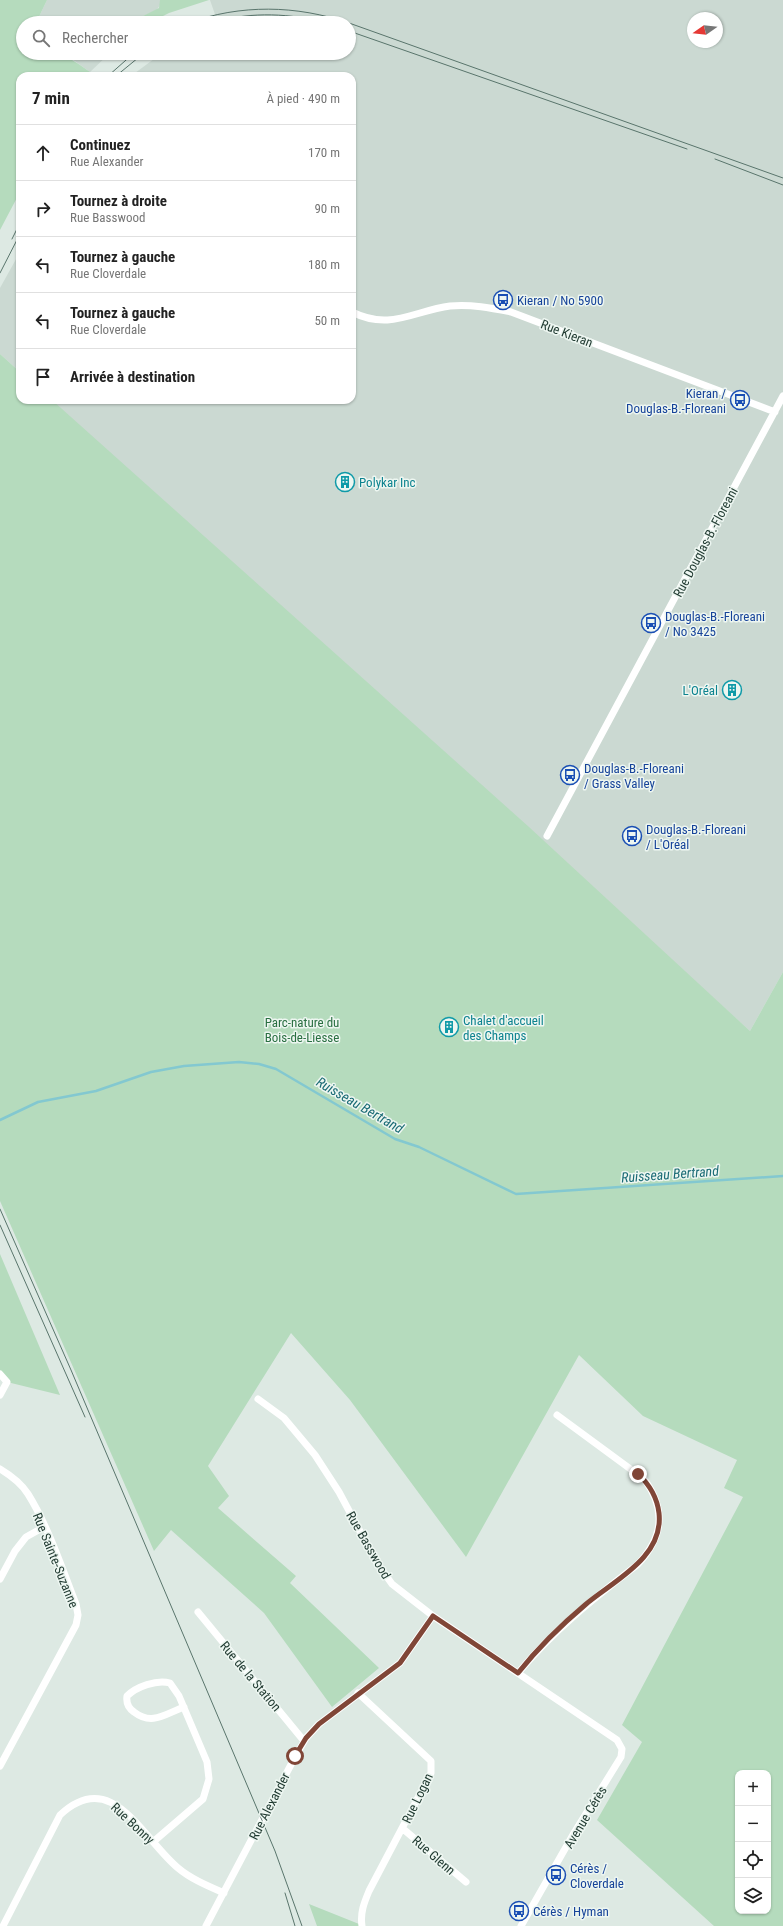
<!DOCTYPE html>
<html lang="fr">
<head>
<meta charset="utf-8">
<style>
  :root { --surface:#fff; --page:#f2f2f2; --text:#222; --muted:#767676; --line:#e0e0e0 }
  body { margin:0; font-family:"Roboto Condensed",sans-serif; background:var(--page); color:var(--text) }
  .controls { position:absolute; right:12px; bottom:12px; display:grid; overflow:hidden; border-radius:8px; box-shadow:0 1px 3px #0004 }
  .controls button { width:36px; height:36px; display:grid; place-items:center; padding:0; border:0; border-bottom:1px solid var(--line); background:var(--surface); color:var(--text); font:20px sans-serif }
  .compass { position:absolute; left:687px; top:12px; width:36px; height:36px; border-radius:50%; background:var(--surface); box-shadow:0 1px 3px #0004; rotate:256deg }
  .stop { position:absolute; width:12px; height:12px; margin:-9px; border:3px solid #804637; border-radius:50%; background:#fff }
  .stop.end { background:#804637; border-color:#fff; box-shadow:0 1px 4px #0008 }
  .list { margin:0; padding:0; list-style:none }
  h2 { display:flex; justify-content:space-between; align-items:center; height:52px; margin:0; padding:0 16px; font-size:17px }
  h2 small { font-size:13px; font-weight:400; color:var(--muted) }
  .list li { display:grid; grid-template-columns:26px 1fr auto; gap:12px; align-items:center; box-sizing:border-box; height:56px; padding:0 16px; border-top:1px solid var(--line) }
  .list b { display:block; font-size:15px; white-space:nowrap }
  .list p { margin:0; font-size:13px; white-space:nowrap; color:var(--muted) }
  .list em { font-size:13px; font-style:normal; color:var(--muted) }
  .icon { flex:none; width:22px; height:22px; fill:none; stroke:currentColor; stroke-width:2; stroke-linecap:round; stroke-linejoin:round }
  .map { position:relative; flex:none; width:783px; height:1926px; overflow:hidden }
  .search { position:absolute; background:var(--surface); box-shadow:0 1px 3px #0004; left:16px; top:16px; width:340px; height:44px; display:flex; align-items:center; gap:10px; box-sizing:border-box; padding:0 14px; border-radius:22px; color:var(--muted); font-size:15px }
  .panel { position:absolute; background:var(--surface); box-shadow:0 1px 3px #0004; left:16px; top:72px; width:340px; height:332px; border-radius:12px }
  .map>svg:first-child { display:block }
  .built { fill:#cbd9d2; fill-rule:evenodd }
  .green { fill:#b5dbbd; fill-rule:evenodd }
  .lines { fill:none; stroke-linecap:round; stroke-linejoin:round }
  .stream { stroke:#83c8d0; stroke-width:2.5 }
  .street { stroke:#fff; stroke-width:7 }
  .tram { stroke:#59756c; stroke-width:1 }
  .route { stroke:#804637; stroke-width:5 }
  .labels { text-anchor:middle; stroke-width:3; stroke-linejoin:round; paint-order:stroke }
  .transit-label { font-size:13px; fill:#164399; stroke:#edf6f1; text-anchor:start }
  .street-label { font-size:13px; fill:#1f3930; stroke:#edf6f1 }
  .culture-label { font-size:13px; fill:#0d838f; stroke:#edf6f1; text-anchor:start }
  .park-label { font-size:13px; fill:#296f41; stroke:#edf6f1 }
  .water-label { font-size:14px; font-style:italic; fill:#196a74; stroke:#edf6f1 }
</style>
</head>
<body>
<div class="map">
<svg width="783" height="1926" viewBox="0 0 783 1926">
  <rect width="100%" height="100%" fill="#dde9e3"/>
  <path class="built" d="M47,0h113v5l-4,6 -13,5 -10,7h-97z
    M210,0h573v972l-33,59 -699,-631h301v-324h-221l31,-23h187v-30h-131zM693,18h24v24h-24z
    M57,53h53l-20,19 -18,-13z
    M20,252v120l-20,-18v-66z"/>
  <path class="green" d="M0,0h47l-11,23h-13v30c34,0 39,-2 67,19l-2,4h-68v116l-20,38z
    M160,0h49l-40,13 -20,10h-16l10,-7 16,-8z
    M0,354l20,18v28h32l477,427 221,204 33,-59v954h-69l-117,-106 45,-78 -20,-17 121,-228 -19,-9 13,-28 -94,-44 -64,-61 -113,202 -116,-157 -59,-67 -83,133 21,30 -11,12 78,68 -6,7 89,85 -47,39 -68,-94 -93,-83 -17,21 -154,-350zM738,1773h30v138h-30z
    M0,1254l60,141 -53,-13 -7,-8z
    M309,1904l50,20v2h-42z"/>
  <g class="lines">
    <path class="stream" d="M0,1120l38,-18 58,-11 55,-19 33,-6 55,-4 20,2 17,5 119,70 24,8 97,47 267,-18"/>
    <path class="street" d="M352,312c38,19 61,-1 98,-6 21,-2 41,2 61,6l264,100
      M547,836l236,-440
      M0,1374l7,8 -7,13
      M258,1399l26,19 31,37 24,37 38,71 15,21 41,32 184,124 5,9 -1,8 -47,76 -53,93
      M0,1469c10,6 21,14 28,25 20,32 34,74 48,110l2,11 -2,10 -76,141
      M0,1579l15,-28 11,-14 18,-10
      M198,1612l106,129
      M518,1673c35,-42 76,-75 119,-108 26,-27 30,-55 7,-86l-87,-64
      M358,1693l73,68v12l-62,118c-5,12 -9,22 -7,35
      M402,1828l64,54
      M153,1842l50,-43 6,-20 -2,-17 -28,-66 -9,-13c-13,-4 -34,4 -43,13 -1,7 1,12 7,16 18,14 31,2 50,-5
      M3,1926l57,-111c52,-49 82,23 118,53 13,11 30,18 46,25
      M206,1926l89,-169 11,-19 13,-14 81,-61 33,-47"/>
    <path class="tram" d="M218,21c34,-9 73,-8 107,2
      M188,23c53,-19 108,-18 161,0
      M349,23l434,155
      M349,31l338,118
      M108,76l26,-23
      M116,76l28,-23
      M715,159l68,26
      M12,239l8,-16
      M0,273l20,-39
      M0,1209l71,161 204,481 27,75
      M0,1225l85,192
      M285,1893l10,33"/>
  </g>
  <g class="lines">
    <path class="route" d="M295,1756l11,-18 13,-14 81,-61 33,-47 85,57c20,-25 42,-47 67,-68 28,-24 79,-47 74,-92 -2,-16 -9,-28 -21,-39"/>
  </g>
  <defs>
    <g id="bus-ring" transform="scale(1)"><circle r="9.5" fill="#edf6f1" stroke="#1a4fb4" stroke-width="1.5"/><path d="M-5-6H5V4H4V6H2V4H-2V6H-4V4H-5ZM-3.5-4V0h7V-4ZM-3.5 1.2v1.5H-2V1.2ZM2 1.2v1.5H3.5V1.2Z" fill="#1a4fb4"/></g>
    <g id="building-ring" transform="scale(1)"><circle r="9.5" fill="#edf6f1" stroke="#0f9aa8" stroke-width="1.5"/><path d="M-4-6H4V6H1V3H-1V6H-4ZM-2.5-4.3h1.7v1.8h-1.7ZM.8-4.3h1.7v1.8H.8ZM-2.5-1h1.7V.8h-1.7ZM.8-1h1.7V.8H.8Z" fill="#0f9aa8"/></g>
  </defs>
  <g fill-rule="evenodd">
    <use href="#bus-ring" x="503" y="300"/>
    <use href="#bus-ring" x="740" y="400"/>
    <use href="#building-ring" x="345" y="482"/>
    <use href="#bus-ring" x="651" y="623"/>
    <use href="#building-ring" x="732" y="690"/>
    <use href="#bus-ring" x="570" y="775"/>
    <use href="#bus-ring" x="632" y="836"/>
    <use href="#building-ring" x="449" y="1027"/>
    <use href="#bus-ring" x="556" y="1875"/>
    <use href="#bus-ring" x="519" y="1911"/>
  </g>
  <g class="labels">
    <g class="transit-label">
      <text x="517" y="305">Kieran / No 5900</text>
      <text x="726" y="398" text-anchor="end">Kieran /<tspan x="726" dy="15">Douglas-B.-Floreani</tspan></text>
      <text x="665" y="621">Douglas-B.-Floreani<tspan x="665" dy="15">/ No 3425</tspan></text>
      <text x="584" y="773">Douglas-B.-Floreani<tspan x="584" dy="15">/ Grass Valley</tspan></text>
      <text x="646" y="834">Douglas-B.-Floreani<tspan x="646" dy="15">/ L'Oréal</tspan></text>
      <text x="570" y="1873">Cérès /<tspan x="570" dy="15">Cloverdale</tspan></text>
      <text x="533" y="1916">Cérès / Hyman</text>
    </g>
    <g class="street-label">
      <text transform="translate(567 333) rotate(21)" y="5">Rue Kieran</text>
      <text transform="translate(705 542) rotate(-62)" y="5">Rue Douglas-B.-Floreani</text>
      <text transform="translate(369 1545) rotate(60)" y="5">Rue Basswood</text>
      <text transform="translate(56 1560) rotate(68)" y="5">Rue Sainte-Suzanne</text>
      <text transform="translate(251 1676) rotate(50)" y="5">Rue de la Station</text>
      <text transform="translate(417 1798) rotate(-64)" y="5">Rue Logan</text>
      <text transform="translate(269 1806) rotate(-63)" y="5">Rue Alexander</text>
      <text transform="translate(585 1817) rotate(-59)" y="5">Avenue Cérès</text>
      <text transform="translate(133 1823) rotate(43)" y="5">Rue Bonny</text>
      <text transform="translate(434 1855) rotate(41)" y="5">Rue Glenn</text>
    </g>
    <g class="culture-label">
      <text x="359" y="487">Polykar Inc</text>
      <text x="718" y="695" text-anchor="end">L'Oréal</text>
      <text x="463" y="1025">Chalet d'accueil<tspan x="463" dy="15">des Champs</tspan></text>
    </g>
    <g class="park-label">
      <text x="302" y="1027">Parc-nature du<tspan x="302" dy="15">Bois-de-Liesse</tspan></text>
    </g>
    <g class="water-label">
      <text transform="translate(360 1105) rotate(30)" y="5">Ruisseau Bertrand</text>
      <text transform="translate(670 1174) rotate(-4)" y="5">Ruisseau Bertrand</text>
    </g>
  </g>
</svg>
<div class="controls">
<button>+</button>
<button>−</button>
<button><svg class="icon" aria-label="locate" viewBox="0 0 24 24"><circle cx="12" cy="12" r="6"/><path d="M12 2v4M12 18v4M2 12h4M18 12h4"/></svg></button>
<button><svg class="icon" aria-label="layers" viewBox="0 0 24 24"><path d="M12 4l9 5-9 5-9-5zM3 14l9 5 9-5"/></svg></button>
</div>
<svg class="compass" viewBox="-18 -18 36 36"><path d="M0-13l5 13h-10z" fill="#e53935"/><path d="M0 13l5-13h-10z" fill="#767676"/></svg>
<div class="stop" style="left:295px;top:1756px"></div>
<div class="stop end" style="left:638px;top:1474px"></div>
<div class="search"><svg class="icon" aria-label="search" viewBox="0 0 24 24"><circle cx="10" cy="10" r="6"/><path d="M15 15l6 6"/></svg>Rechercher</div>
<section class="panel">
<h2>7 min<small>À pied · 490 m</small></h2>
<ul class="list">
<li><svg class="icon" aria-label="ahead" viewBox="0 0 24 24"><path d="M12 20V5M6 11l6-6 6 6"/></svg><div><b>Continuez</b><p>Rue Alexander</p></div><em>170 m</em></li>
<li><svg class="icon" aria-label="right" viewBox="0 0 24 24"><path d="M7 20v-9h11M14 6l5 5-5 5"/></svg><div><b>Tournez à droite</b><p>Rue Basswood</p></div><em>90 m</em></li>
<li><svg class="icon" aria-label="left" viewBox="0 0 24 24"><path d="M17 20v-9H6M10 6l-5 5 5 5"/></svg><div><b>Tournez à gauche</b><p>Rue Cloverdale</p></div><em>180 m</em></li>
<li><svg class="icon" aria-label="left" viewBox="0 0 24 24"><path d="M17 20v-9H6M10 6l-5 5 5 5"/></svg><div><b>Tournez à gauche</b><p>Rue Cloverdale</p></div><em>50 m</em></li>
<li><svg class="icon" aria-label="arrive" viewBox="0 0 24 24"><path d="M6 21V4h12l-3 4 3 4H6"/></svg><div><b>Arrivée à destination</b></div></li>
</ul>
</section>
</div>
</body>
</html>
